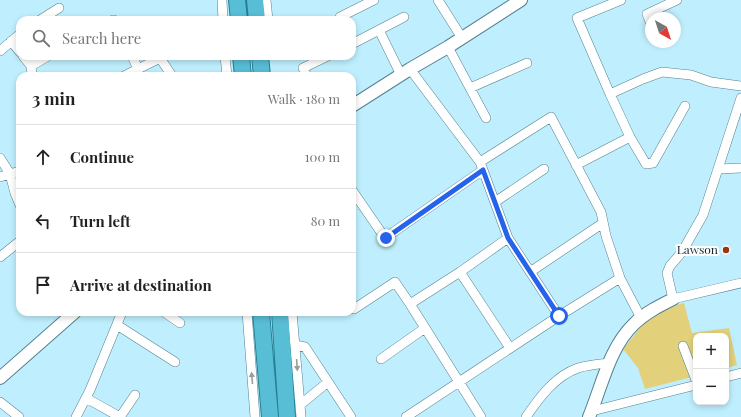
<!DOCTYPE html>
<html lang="en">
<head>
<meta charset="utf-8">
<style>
  :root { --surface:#fff; --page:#f6f6f6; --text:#222; --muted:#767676; --line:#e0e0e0 }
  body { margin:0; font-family:"Playfair Display",serif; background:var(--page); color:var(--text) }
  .controls { position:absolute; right:12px; bottom:12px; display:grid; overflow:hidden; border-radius:8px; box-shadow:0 2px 6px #0003 }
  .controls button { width:36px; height:36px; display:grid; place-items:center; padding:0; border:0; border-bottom:1px solid var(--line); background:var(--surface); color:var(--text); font:20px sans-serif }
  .compass { position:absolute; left:645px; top:12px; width:36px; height:36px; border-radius:50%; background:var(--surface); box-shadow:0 2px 6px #0003; rotate:141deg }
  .stop { position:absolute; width:12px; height:12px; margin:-9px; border:3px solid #2563eb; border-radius:50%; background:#fff }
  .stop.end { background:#2563eb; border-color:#fff; box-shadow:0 1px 4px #0008 }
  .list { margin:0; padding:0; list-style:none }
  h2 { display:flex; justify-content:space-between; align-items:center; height:52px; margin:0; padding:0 16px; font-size:17px }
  h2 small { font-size:13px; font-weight:400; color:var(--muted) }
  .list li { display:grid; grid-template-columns:26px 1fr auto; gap:12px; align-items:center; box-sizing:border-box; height:64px; padding:0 16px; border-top:1px solid var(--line) }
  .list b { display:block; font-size:15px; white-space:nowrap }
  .list em { font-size:13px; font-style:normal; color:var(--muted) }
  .icon { flex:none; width:22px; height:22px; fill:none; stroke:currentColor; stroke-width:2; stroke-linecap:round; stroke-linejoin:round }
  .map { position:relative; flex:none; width:741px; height:417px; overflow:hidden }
  .search { position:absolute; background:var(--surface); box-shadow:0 2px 6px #0003; left:16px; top:16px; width:340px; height:44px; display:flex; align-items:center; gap:10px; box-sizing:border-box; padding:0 14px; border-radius:12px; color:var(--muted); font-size:15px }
  .panel { position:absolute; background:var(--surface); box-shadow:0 2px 6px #0003; left:16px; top:72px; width:340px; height:244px; border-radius:12px }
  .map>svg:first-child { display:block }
  .green { fill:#e2d07b }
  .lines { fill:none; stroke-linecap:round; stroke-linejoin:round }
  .minor-casing { stroke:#55818e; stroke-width:10 }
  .tertiary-casing { stroke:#55818e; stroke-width:14 }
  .trunk-casing { stroke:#257f94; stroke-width:18 }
  .minor { stroke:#fff; stroke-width:9 }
  .tertiary { stroke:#fff; stroke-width:12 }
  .trunk { stroke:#58bed6; stroke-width:16 }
  .oneway { fill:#969ea0 }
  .route { stroke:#2563eb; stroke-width:5 }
  .poi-dot { fill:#9b340f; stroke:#fff; stroke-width:1.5 }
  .labels { text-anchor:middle; stroke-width:4; stroke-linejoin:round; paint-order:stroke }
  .poi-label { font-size:12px; fill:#15282d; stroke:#fff; text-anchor:end }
</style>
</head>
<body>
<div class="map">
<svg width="741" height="417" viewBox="0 0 741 417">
  <rect width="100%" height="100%" fill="#bfeffe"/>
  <path class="green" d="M684,303l8,30 37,-5 8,37 -11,3v-32h-30v40l-51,13 -7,-21 -15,-19 23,-28 27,-15z"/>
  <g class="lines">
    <g class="minor-casing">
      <path id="minor" d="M222,0l1,20
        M266,0l2,20
        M438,0l24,38
        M621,0l-44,18 33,76 20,43 16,27 7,-1 32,-57
        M340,17l34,-17
        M40,20l19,-12
        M113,20h1
        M651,24l-4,-10 30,-14
        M379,30l22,45
        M11,41l9,11
        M352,44l52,-27
        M448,47l38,71
        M0,51l20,-17
        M23,56l8,10 17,-10
        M132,56l6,13
        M225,56l2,20
        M160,58l12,18
        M31,66l1,8 2,2
        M410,69l70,93 3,8 25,68 51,78
        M124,76l40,-20
        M307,76l-4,-8 25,-12
        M470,88l57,-25
        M610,94l33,-15 19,-7 29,3 20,7 30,4
        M741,98l-38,117 -21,37 -12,14 -3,7 6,26 68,-16
        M0,158l10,16 5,19 5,12
        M480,162l71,-45 50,95 5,24 14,42 21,40
        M576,165l54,-28
        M719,169l22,-1
        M0,177l20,-6
        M352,190l33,48 98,-68
        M495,202l49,-33
        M0,257l20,-16
        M460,272l50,76
        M530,272l73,-49
        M410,304l50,-32 48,-34
        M352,306l2,3 41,-27 15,22 71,113
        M164,312l16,11
        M247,312l8,105
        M292,312l9,105
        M117,325l58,37
        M295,345l10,2 46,70
        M683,346l13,34
        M381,359l44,-31
        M726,377l15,-4
        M86,398l34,19
        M0,402l19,15
        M300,405l28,-23
        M592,411l104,-26
        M76,417l14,-27 32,-78
        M120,417l15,-22
        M406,417l153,-101 61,-38
        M526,417c13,-19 29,-41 52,-49 10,-3 21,-4 31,-5"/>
    </g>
    <g class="tertiary-casing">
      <path id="tertiary" d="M352,106l58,-37 38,-22 73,-47
        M0,378l75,-66
        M589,417c13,-31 20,-69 45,-93 11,-11 25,-18 39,-25"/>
    </g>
    <g class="trunk-casing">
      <path id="trunk" d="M237,0l2,20
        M255,0l2,20
        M241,56l2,20
        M260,56l2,20
        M261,312l9,105
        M280,312l7,105"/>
    </g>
    <use href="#minor" class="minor"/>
    <use href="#tertiary" class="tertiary"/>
    <use href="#trunk" class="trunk"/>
  </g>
  <defs><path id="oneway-solid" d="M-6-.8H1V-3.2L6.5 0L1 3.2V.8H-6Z"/></defs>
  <g class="oneway">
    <use href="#oneway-solid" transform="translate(297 365) rotate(86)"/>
    <use href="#oneway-solid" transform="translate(252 378) rotate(-95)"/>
  </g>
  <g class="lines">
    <path class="route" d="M386,238l97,-68 25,68 51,78"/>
  </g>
  <circle class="poi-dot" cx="726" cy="250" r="4"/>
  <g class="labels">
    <g class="poi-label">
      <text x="718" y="254">Lawson</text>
    </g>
  </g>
</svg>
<div class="controls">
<button>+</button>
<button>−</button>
</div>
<svg class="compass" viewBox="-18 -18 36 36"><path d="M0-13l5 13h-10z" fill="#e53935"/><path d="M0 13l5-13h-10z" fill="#767676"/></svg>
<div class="stop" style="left:559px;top:316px"></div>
<div class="stop end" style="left:386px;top:238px"></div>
<div class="search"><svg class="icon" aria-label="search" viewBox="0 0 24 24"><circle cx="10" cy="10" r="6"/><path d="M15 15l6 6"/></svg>Search here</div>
<section class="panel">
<h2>3 min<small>Walk · 180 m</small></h2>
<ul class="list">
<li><svg class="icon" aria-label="ahead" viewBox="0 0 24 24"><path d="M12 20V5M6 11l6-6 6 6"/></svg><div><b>Continue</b></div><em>100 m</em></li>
<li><svg class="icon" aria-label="left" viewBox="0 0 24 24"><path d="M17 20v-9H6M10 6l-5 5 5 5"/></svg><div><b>Turn left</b></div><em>80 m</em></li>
<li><svg class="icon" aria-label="arrive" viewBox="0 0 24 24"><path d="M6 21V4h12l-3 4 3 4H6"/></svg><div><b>Arrive at destination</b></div></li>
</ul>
</section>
</div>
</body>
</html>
